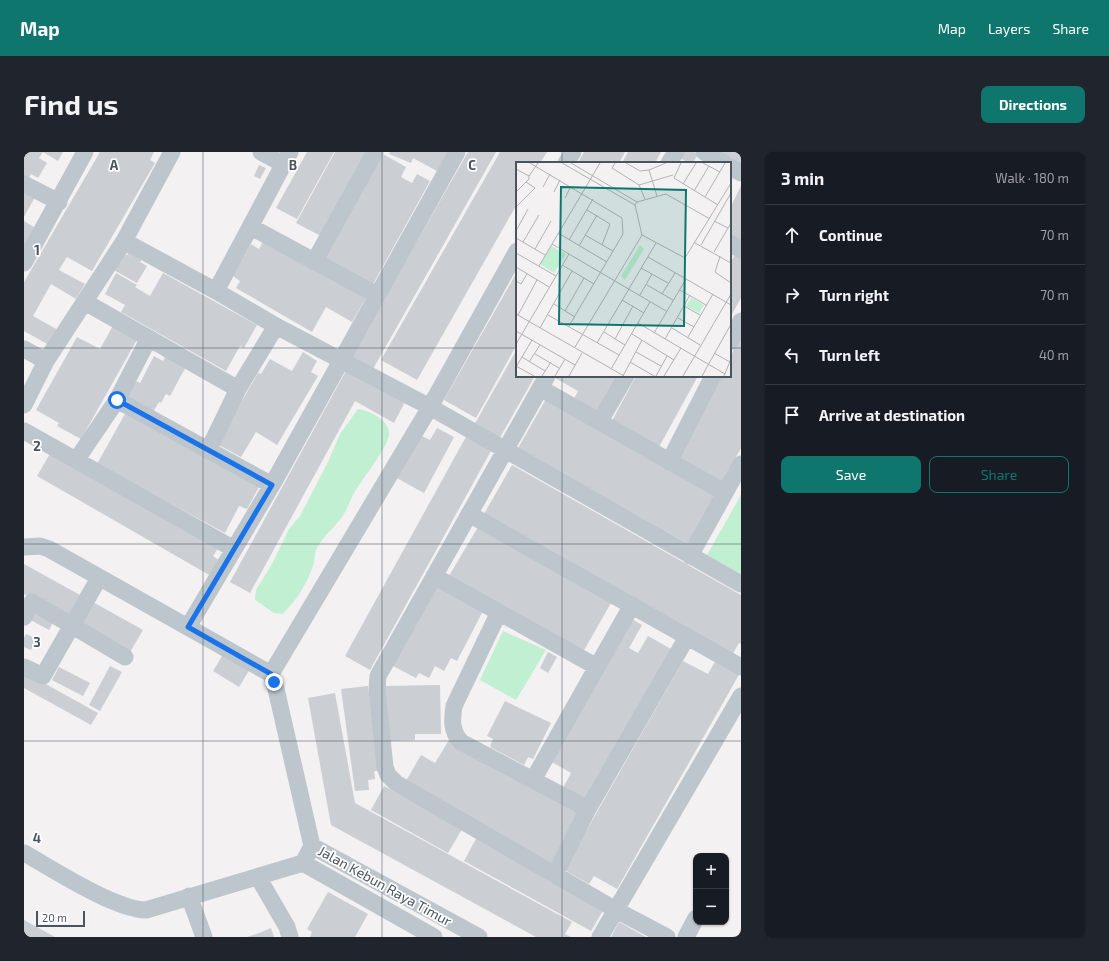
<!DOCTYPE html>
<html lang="en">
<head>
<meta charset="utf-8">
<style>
  :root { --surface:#171b24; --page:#20242c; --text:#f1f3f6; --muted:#9ea1a6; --line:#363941; --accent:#0f766e }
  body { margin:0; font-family:"Exo 2",sans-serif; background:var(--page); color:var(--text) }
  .controls { position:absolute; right:12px; bottom:12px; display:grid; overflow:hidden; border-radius:8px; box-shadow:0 1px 3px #0004 }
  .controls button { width:36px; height:36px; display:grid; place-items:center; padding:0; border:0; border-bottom:1px solid var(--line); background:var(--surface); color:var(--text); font:20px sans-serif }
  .scale { position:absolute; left:12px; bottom:10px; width:49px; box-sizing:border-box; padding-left:4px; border:2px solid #49555e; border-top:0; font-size:11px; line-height:14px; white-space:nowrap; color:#49555e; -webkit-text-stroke:3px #fff; paint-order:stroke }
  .stop { position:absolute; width:12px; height:12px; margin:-9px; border:3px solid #1a73e8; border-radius:50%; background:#fff }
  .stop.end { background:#1a73e8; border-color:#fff; box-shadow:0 1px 4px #0008 }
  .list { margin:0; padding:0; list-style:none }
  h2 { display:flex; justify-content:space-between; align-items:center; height:52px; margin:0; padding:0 16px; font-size:17px }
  h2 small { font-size:13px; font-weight:400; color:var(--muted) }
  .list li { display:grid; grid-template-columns:26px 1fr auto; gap:12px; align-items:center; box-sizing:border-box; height:60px; padding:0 16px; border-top:1px solid var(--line) }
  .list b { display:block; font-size:15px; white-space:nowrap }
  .list em { font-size:13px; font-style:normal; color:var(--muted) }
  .actions { display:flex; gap:8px; padding:12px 16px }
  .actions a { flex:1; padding:9px 0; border:1px solid var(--accent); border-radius:8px; text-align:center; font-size:14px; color:var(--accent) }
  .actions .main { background:var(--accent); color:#fff }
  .icon { flex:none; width:22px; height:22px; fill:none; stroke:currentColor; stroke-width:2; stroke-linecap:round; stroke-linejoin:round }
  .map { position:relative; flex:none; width:717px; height:785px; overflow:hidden; border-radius:8px }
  header { display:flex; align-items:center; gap:24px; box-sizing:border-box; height:56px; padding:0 20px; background:var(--accent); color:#fff }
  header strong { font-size:19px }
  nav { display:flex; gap:22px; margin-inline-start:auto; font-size:14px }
  .intro { display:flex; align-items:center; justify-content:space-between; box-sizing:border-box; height:96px; padding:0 24px }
  h1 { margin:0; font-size:28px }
  .button { padding:10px 18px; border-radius:8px; background:var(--accent); color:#fff; font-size:14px; font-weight:700 }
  main { display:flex; gap:24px; padding:0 24px }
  aside { flex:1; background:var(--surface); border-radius:8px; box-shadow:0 1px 3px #0004 }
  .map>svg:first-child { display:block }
  .green { fill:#c1efd1 }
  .building { fill:#cbced3 }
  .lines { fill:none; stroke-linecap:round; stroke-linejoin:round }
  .minor { stroke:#bdc6cd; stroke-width:17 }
  .route { stroke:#1a73e8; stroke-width:5 }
  .grid { fill:none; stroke:#49555e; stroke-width:1; stroke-opacity:0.55 }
  .labels { text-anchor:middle; stroke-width:3.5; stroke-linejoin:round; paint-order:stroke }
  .street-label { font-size:14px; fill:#49555e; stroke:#fff }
  .inset-road { fill:none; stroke:#afb3b6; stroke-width:1 }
  .view { fill:#0f766e; fill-opacity:0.15; stroke:#0f766e; stroke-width:2 }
  .inset-edge { fill:none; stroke:#49555e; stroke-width:2 }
  .grid-label { font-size:13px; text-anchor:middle; font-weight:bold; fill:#49555e; stroke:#fff; stroke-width:3.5; stroke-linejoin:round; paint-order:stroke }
</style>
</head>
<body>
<header>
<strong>Map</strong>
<nav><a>Map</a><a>Layers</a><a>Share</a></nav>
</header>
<div class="intro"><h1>Find us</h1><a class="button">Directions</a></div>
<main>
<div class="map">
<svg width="717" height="785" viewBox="0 0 717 785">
  <rect width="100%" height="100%" fill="#f3f1f1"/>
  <path class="green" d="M334,257c12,2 31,11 31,24 1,11 -25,44 -32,55 -6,9 -9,20 -15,29 -8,11 -19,19 -25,31 -3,6 -2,12 -4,18 -6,17 -17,36 -31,48l-8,-1 -19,-13 1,-10 16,-26 17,-35 11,-13 28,-54 12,-28z
    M717,343v79l-34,-19z
    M479,479l43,19 -30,50 -36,-20z"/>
  <path class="building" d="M0,0h39l-5,9 -15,-9 -4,6 8,5 -9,15 -7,-4 -3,5 -4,-2z
    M76,0h54l-4,8 5,3 -63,108 -25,-14 -8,13 26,14 -9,15 -25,-15 -18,32 25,14 -9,15 -25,-14v-49z
    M283,0h27l-37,67 -21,-11z
    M311,0h32l-46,84 -25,-13z
    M366,0h58l-11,19 -24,-13 -2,5 -22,-9z
    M444,0h28l-123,217 -22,-12z
    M476,0h47l-7,11h-23v41l-100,176 -36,-20z
    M560,0h41l-6,11h-41z
    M604,0h33l-6,11h-33z
    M657,0h13l4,2 -5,9h-4l-11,-6z
    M695,0h22v12z
    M359,2l23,13 -5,10 11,6 5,-9 13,7 -58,105 -48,-26z
    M235,13l7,3 -6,11 -6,-3z
    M717,34v55l-11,-5v-28z
    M0,38l11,7 -11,20z
    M0,69l13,8 -13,24z
    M240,88l102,58 -14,24 -26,-15 -14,25 -76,-44 4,-7 -7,-5 18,-32 8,5z
    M106,98l13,7 -3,5 7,4 -10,17 -25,-14 10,-17 5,3z
    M712,101l5,3v42l-11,20v-55z
    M493,120v72l-41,74 -32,-18z
    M92,121l21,12 -2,2 15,9 13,-23 94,52 -13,23 -4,-2 -14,25 -105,-59 4,-7 -20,-11z
    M91,170l24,14 -58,103 -24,-13 2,-3 -23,-13 41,-73 23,12z
    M717,185v111l-19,34 -47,-26 44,-80h11v-19z
    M493,197v27h18l-37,65 -25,-14z
    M279,200l14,9 -6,11 7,4 -41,69 -21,-13 -15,25 -24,-13 41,-71 3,1 9,-15 22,12z
    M143,201l21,10 -18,33 -4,-2 -5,9 -2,-1 -6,10 -30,-16 9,-17 8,4 14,-27 9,5z
    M323,217l58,33 -11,21 -39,-22 -105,192 -20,-11z
    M532,224h61l-19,36 -24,-13 4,-8 -23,-13z
    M612,224h62l-39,71 -47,-26z
    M522,247l170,96 -28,49 -170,-96z
    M101,262l135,71 -13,24 -8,-3 -14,27 -128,-69z
    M413,276l17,9 -30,56 -29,-16 23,-43 12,6z
    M443,283l25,14 -122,221 -25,-14z
    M27,300l167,96 -5,8 7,5 -9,15 -174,-100z
    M488,313l229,130v49l-2,-1 -7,12 -248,-141z
    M454,375l133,76 -28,49 -134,-76z
    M0,412l56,31 -13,22 -43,-23z
    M410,431l50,26 -27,52 -6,-3 -7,13 -9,-5 -6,12 -10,-5 -3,5 -25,-13z
    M67,449l52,29 -13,22 -52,-29z
    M9,455l22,11 -6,12 -22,-12z
    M608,467l10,6 -13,23 9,5 10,-17 23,13 -85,152 -23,-13 8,-15 -21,-12z
    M2,482l11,5 -6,11 -7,-3v-9z
    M524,500l9,5 -9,16 -8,-5z
    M200,501l26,16 -11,18 -26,-16z
    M692,508l24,13 -123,216 -23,-13 -5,8 -25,-14 119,-209 25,13z
    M86,514l12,6 -22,39 -11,-6z
    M35,515l31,16 -7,13 -31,-16z
    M0,520l74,41 -7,12 -67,-37z
    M416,533l1,49h-26v6l-29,1 -2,-55z
    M344,534l10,85h-4l1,8 -7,1 1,10 -14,1 -14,-102z
    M311,541l20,110 217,119 -7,12 6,3h-35l-205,-112 -23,-127z
    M481,549l46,22 -18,36 -5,-2 -4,8 -34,-18 3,-8 -6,-3z
    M425,588l132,74 -29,50 -146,-83 15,-26 14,8z
    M360,634l78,43 -14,24 -77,-43z
    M453,685l128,70 -14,24 -127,-70z
    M304,740l40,22 -13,23h-45l2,-5 -5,-3z
    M0,768l13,7 18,10h-31z
    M595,770l27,15h-35z
    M247,776l3,9h-27l12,-4z"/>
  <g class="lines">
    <path class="minor" d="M237,0l22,12
      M680,0l20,11
      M542,11l7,-11
      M645,11l7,-11
      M706,15l11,6
      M0,32l35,18
      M227,75l126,68
      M100,89l92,50 60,35 154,81 311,177
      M706,91l11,7
      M290,110l61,-110
      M0,111l61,-111
      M192,139l74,-139
      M61,150l153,87
      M706,190l11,-21
      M0,197l22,12
      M523,224l-169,300 -1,14 8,77 3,8 8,8 220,127 51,27
      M516,236l184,104
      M93,248l155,85
      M0,253l22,-44 78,-120 48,-89
      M576,269l26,-45
      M0,279l210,118
      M184,299l30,-62 38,-63
      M53,307l40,-59 32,-62
      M645,310l44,-86
      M445,362l272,153
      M0,395l16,-1 9,3 222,125 5,15 36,157 -9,17 -157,47c-32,-1 -92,-40 -122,-57
      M666,404l51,-92
      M410,424l163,91
      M475,460l-45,94c-2,14 -3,25 7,36l127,67
      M0,465l8,-15 93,55
      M164,475l84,-142 185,-333
      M0,515l19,9 56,-98
      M247,522l159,-267 87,-156
      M509,628l99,-175
      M288,694l167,91
      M279,711l131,74
      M531,722l33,-65 99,-172
      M234,725l29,50 3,10
      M165,744l15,41
      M576,785l141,-241
      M662,785l10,-19"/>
  </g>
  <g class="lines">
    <path class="route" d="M93,248l155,85 -84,142 83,47 3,8"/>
  </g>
  <path class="grid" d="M179,0v785M358,0v785M538,0v11M0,196h493M706,196h11M538,224v561M0,392h717M0,589h717"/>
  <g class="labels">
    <g class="street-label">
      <text transform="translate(361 734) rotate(29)" y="5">Jalan Kebun Raya Timur</text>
    </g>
  </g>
  <g transform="translate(492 10)">
    <rect width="215" height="215" fill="#f3f1f1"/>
    <path d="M124,83l4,4 -19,31 -4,-4zM35,84l15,8 -12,19 -14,-9zM175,136l13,7 -5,8 -13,-7z" fill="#c1efd1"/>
    <path class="inset-road" d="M14,1l92,55 1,16 -54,92M46,1l73,42M55,1l66,39M99,1l-3,5 27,17 6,14M110,1l14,8 9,-1M165,1l-7,15 44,27M187,1l17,9M0,7l13,7 9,-13M167,22l13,-21M123,23l34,-10M27,25l7,-13M178,29l15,-25M0,30l13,-13v-3M38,30l6,-12M141,34l-8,-26 17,-7M189,35l20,-34M49,36l6,-12M119,43l7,30 43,23 46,-75M119,43l2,-3 29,-8 44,25M0,45l19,-19 -9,-6M71,48l23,14 -8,21M198,59l14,7M0,69l12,-22M42,71l49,29M69,73l28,16M0,76l29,17M53,78l24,-41M7,80l16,-27M179,81l36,20M36,82l114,67M185,83l30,-52M63,84l18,-31M19,87l16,-28M198,90l17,-29M0,91l40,23M204,94l-5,16 16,11M132,95l83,48M46,103l32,19M23,104l61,-103M0,105l33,20M125,106l27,15M0,119l5,3 6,-10M131,123l26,15M164,128l26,15M146,132l13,-21M124,133l12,-21M106,138l22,13M38,142l21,13M168,144l16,9M49,149l19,-33M0,152l108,62M2,153l19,-35M32,153l71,40M162,156l16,9M122,161l87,51M24,166l32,-57M156,166l28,17M0,169l59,34M88,170l21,13M138,171l32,-54M116,172l42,26M172,175l25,-43M99,177l18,-33M149,177l25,-44M81,181l59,-100M0,182l53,-90M59,185l67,-112M120,190l25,14M198,191l16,9M19,192l24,14M6,195l23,14M13,200l11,-17M114,200l24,14M0,204l18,10M0,205l16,-27M95,207l39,-67M26,214l9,-14M39,214l10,-17M53,214l13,-23M107,214l19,-36M140,214l11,-20M148,214l17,-28M167,214l48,-82M186,214l29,-52M208,214l7,-17"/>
    <path class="view" d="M45,25l125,3 -2,136 -125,-2z"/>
    <rect width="215" height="215" class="inset-edge"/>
  </g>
  <g class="grid-label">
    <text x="90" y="18">A</text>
    <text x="269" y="18">B</text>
    <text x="448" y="18">C</text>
    <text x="13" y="103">1</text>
    <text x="13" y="299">2</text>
    <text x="13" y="495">3</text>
    <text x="13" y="691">4</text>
  </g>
</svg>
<div class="controls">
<button>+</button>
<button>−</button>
</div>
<div class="scale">20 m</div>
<div class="stop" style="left:93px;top:248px"></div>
<div class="stop end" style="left:250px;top:530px"></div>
</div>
<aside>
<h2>3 min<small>Walk · 180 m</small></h2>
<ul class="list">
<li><svg class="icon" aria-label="ahead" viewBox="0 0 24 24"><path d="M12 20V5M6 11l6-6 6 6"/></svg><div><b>Continue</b></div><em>70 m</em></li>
<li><svg class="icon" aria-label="right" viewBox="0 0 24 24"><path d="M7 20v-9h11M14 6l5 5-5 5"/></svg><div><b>Turn right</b></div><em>70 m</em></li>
<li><svg class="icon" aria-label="left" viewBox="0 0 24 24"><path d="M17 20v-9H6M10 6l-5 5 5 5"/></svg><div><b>Turn left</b></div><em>40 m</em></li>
<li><svg class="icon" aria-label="arrive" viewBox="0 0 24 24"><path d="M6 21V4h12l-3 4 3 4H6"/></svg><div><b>Arrive at destination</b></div></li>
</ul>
<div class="actions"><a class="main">Save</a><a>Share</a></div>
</aside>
</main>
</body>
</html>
